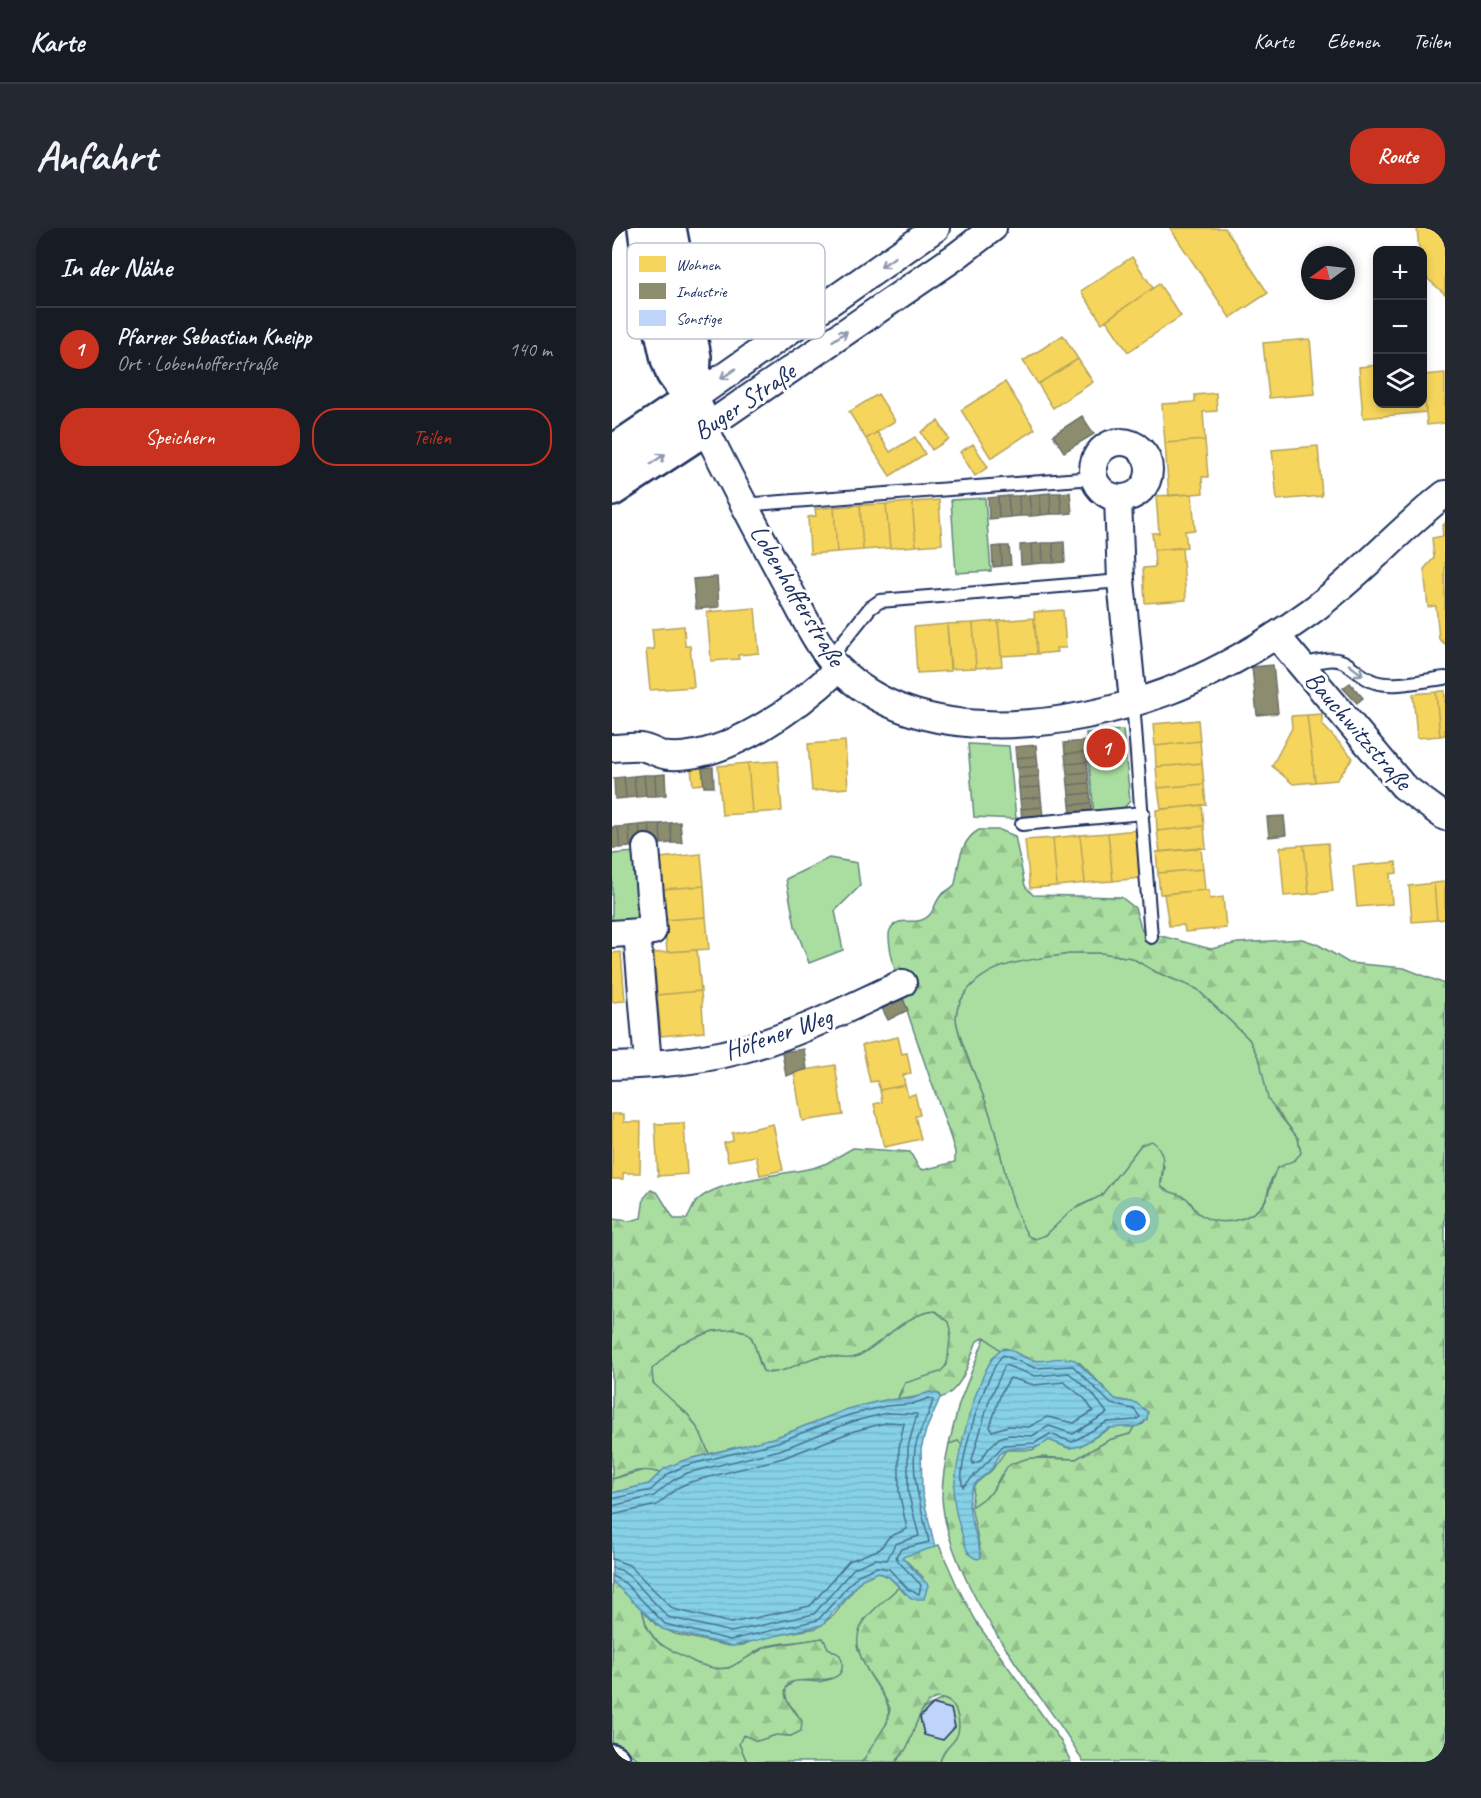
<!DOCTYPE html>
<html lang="de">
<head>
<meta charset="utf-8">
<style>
  :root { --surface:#171b24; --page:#242831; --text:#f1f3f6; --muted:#9ea1a6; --line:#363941; --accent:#c8321e }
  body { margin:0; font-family:Caveat,sans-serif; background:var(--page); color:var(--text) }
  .controls { position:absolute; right:18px; top:18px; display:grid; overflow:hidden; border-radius:12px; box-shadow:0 3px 9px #0003 }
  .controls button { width:54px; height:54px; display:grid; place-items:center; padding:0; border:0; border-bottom:2px solid var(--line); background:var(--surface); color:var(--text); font:30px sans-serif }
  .compass { position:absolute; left:689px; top:18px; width:54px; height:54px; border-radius:50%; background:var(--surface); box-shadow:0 3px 9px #0003; rotate:255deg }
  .you { position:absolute; left:524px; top:993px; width:21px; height:21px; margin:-15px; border:4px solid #fff; border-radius:50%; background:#1a73e8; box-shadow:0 0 0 9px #1a73e833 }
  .badge { display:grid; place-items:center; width:39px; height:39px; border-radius:50%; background:var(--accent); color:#fff; font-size:20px; font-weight:700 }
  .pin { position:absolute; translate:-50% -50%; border:3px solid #fff; box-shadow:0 2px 6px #0006 }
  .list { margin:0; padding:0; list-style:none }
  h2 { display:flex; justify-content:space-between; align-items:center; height:78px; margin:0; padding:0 24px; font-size:26px }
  h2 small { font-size:20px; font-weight:400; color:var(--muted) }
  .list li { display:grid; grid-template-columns:39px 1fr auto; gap:18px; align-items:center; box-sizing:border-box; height:84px; padding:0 24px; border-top:2px solid var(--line) }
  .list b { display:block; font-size:22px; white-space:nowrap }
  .list p { margin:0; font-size:20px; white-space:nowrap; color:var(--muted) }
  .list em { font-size:20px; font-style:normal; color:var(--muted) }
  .actions { display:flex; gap:12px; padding:18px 24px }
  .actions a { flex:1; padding:14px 0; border:2px solid var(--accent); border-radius:24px; text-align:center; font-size:21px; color:var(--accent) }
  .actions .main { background:var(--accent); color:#fff }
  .icon { flex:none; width:33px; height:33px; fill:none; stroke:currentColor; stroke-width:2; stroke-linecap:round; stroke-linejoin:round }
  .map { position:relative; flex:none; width:833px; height:1534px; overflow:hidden; border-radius:24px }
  header { display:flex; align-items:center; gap:36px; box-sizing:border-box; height:84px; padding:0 30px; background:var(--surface); border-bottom:2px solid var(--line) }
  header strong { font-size:28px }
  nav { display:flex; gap:33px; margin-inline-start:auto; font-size:21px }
  .intro { display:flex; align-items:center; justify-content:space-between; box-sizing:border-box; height:144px; padding:0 36px }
  h1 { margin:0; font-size:42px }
  .button { padding:15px 27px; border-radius:24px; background:var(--accent); color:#fff; font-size:21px; font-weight:700 }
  main { display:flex; gap:36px; padding:0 36px }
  aside { flex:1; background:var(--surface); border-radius:24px; box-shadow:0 3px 9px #0003 }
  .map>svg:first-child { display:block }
  .green { fill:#aadea0; stroke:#62867f; stroke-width:1.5 }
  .forest { fill:url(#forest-firs); stroke:#62867f; stroke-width:1.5; fill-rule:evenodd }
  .water { fill:url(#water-rules); stroke:#5b90b0; stroke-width:1.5 }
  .homes { fill:#f6d55c; stroke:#b4a35d; stroke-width:1.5 }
  .industry { fill:#8c8c6e; stroke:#6a7069; stroke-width:1.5 }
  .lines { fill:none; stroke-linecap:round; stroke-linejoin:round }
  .shore { stroke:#467094; stroke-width:1.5 }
  .building { fill:#bfd4f9; stroke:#1b2f5e; stroke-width:1.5 }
  .lane-casing { stroke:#1b2f5e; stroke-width:16 }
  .street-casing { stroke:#1b2f5e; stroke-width:30 }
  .secondary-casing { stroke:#1b2f5e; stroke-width:38 }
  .primary-casing { stroke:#1b2f5e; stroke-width:38 }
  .lane { stroke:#fff; stroke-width:12 }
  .street { stroke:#fff; stroke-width:26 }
  .secondary { stroke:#fff; stroke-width:33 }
  .primary { stroke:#fff; stroke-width:33 }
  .oneway { stroke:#8d97ae }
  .labels { text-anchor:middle; stroke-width:6; stroke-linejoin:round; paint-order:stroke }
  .street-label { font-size:26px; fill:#1b2f5e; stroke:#fff }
  .key { fill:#fff; stroke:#bbc1cf; stroke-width:1.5 }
  .key-label { font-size:16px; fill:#1b2f5e }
</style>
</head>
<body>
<header>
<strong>Karte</strong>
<nav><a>Karte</a><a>Ebenen</a><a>Teilen</a></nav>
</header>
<div class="intro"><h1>Anfahrt</h1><a class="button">Route</a></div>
<main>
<aside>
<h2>In der Nähe<small></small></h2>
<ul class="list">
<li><span class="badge">1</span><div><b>Pfarrer Sebastian Kneipp</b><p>Ort · Lobenhofferstraße</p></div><em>140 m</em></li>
</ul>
<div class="actions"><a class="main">Speichern</a><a>Teilen</a></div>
</aside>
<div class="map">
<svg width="833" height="1534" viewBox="0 0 833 1534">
  <defs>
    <pattern id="forest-firs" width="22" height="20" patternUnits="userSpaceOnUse" patternTransform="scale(1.5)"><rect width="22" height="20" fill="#aadea0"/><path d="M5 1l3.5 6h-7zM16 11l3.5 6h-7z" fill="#92bf8c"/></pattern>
    <pattern id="water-rules" width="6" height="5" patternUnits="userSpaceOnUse" patternTransform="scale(1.5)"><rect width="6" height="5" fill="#86d1e6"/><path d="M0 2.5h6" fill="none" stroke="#73b4c8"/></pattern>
  </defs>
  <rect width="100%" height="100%" fill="#fff"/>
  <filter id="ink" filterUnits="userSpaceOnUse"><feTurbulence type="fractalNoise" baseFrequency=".0167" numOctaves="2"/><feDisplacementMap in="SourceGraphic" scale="12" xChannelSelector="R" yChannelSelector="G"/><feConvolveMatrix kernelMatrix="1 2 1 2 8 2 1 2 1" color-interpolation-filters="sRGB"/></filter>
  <g filter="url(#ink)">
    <path class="green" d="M373,270l6,73 -35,2 -5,-73z
      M511,502l7,71 -9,10 -27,3 -8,-81z
      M356,516l41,2 7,73 -42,-2z
      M24,624l6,68 -30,2v-68z
      M217,630l28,5 3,23 -25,25 8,39 -34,13 -14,-37 -9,-47z
      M463,725h27l30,5 24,14 41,17 52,50 11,22 15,49 23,28 3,15c-6,11 -21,11 -28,23 -5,8 -4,19 -9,26 -12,19 -45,26 -63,13 -7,-4 -9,-13 -15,-17 -9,-5 -18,-4 -25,-12l3,-20 -23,-21 -40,51 -24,11 -31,28 -11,4 -7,-2c-21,-37 -25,-82 -38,-122 -9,-30 -26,-60 -33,-90 -3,-11 1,-21 7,-30 24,-36 72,-35 111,-42z
      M323,1083c5,3 11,6 14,11 6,10 1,42 -7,49 -16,12 -39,2 -44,28 -43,3 -82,24 -122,38 -22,7 -45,11 -67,17 -5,-14 -11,-27 -20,-38 -11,-14 -42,-27 -38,-46 8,-9 19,-20 28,-26 14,-10 58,-22 71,-8 7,8 7,25 13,35l6,2c19,-1 34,-15 53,-17 14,-1 23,6 37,-1 26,-13 45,-41 76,-44z
      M373,1109l15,13c-18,14 -31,72 -38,95l-4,-4 -9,3 10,-40z
      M502,1198l20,1 -4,7 -21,6 -33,19 -36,-2 -39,18 -10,18 -20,14 3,-22 18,-15 14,-20h26l17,-10 19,8 12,-2z
      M36,1241l12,4 -11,11 -37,9v-14z
      M266,1344l11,5 10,10 -35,33 -7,26c19,60 58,50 5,116h-115l-8,-18 1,-6 6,-4 11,7 19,-6 15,1 7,-21 -11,-14 -2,-12 10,-9 24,2 12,-3 9,-23 -12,-8 -5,-10c-19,4 -38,4 -56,8 -14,4 -22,17 -36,21 -20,7 -67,-15 -79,-32 -6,-8 -8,-16 -10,-26l14,16 19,9 54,12 14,-1 12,-6 62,-11 17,-13 28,-36z
      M330,1471c16,2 21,27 14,40 -6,11 -12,7 -16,23h-44l12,-16 13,-36z"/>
    <path class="forest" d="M367,602h21l15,6 10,50 8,9 88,2 14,11 7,23 69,18 27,-6 64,-4 15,5 32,19 55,5 41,16v778h-362c-20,-38 -49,-70 -72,-106 -29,-42 -66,-106 -69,-158 0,-19 3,-36 7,-54l9,-3 4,4 -8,52 14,56 12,-4 -9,-42 20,-14 16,-26 6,-4 16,-5 47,1 33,-19 21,-6 4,-7 9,-3 4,-5 -11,-16 -21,-4 -35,-36 -11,-4 -33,3 -31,-14 -5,2 -15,-13 -8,4c-8,19 -14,50 -37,57l-1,-4c-15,-1 -26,5 -41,5l7,-16 35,-11 7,-7 4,-36 -2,-7 -14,-11c-31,3 -50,30 -75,44 -15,8 -26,-1 -40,1 -19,4 -38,21 -57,15l-11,-33 -8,-7 -10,-2 -21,2 -34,13 -27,25 1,14 36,33 11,16 9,22 -27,7 -22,12c-18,-6 -31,0 -48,6v-260l18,2 11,-3 3,-20 7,-8 7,3 16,26h13c5,-8 5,-14 12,-20 19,-18 86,-25 114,-31l14,-5 26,-15 57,4 9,16 4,2 32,-8v-10c-9,-35 -75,-201 -65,-222 7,-14 21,-6 32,-10 11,-4 11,-13 17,-22 3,-6 12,-8 16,-14 4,-19 4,-43 24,-54zM463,725h27l30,5 24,14 41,17 52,50 11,22 8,38 30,39 3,15 -6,7 -18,8c-6,11 -7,26 -13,35 -13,18 -45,25 -63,12 -7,-4 -10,-13 -15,-17 -9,-6 -18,-4 -25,-12 0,-17 8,-32 -9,-45l-11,4 -40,51 -29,14 -26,25 -11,4 -7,-3c-21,-36 -25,-81 -38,-121 -9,-30 -27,-61 -33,-90 -3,-11 1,-21 7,-30 24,-36 72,-35 111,-42z
      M327,1317l19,43 21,38 81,114 11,22h-131c4,-17 19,-19 19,-36 0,-8 -3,-21 -11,-25 -26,-15 -34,33 -41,46 -3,6 -8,10 -11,15h-34l25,-39 3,-14c-4,-12 -12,-22 -19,-33 -30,-46 -5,-58 28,-89l6,7 18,-17 -21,-20 1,-2z
      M0,1353l30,28 4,16 7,12 8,8 37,19 19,5 12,-1 37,-21 57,-9 5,10 12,7c14,36 -37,20 -51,28 -11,15 5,26 13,38l-1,10 -10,5 -15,-1 -19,6 -14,-6 -4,9 8,18h-104l-31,-19z"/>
    <path class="water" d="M398,1121c32,23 35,4 65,11l40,39 21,4 12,9 -1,7 -9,7 -29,2 -29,18 -10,2 -21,-8c-14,12 -22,6 -39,9 -11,1 -13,12 -18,19 -4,6 -12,10 -17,16 -15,20 4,52 6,73l-3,2c-12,-3 -13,-15 -16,-25 -4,-12 -7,-24 -8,-36 -1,-31 23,-129 46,-148z
      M317,1164l10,2 1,4 -14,32 -5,19 1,43 13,55 -33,10 26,28 -4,14h-12l-23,-22 -11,-5 -16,7 -40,46 -89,21 -71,-17 -50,-48v-88l37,-9 15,-15 18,-8 95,-24 71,-28 37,-9 26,-1z"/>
    <path class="homes" d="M558,0h55l43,65 -38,25z
      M805,0h28v66l-23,-20v-24h-3z
      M520,29l21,31 -51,35 -21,-32z
      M547,56l22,32 -53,36 -22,-32z
      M451,107l15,24 -40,25 -15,-23z
      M698,111l5,55 -46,4 -6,-55z
      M466,131l15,23 -40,26 -15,-24z
      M766,137v39h44v-33l4,41 -63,6 -4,-51z
      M833,145v50l-18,2 -4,-50z
      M393,154l30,47 -44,29 -30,-48z
      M604,165l1,18 -14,1 2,28 -40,3 -3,-39 33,-2v-7z
      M266,166l17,27 -29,18 -17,-27z
      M326,193l11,18 -17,11 -11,-18z
      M265,204l13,20 25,-15 10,17 -35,22 -24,-37z
      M593,212l3,37h-6l1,16 -34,3 -4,-53z
      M361,216l15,23 -13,9 -15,-24z
      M706,218l4,50 -45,4 -5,-50z
      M580,266l3,36 -10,1 2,16 -33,3 -2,-17h7l-3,-37z
      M327,272l3,44 -26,2 -4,-44z
      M300,274l4,44 -26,2 -4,-44z
      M274,276l4,44 -27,2 -3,-45z
      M248,277l3,45 -26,2 -3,-45z
      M222,279l3,45 -27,2 -2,-37 8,-1 -1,-7z
      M833,295v121l-6,-5 -3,-33 -8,1 -4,-38 10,-11 -2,-20 11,-2 -1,-9z
      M570,320l4,52 -41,3 -2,-35 12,-1 -1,-17z
      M143,380l4,45 -21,2 1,4 -28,2 -4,-49z
      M451,382l3,38h-10l1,4 -20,2 -3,-42z
      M422,390l3,36 -36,2 -3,-35z
      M386,393l4,45 -26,2 -3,-45z
      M361,395l3,45 -26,1 -3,-45z
      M335,396l4,47 -34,2 -3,-46z
      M72,398l1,20h5l4,41 -44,3 -4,-40 8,-1 -2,-20z
      M829,463h4v44l-5,1 -4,-44z
      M824,464l4,44 -23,2 -4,-44z
      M710,486v10l31,34 -16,22 -22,2 -8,-67z
      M695,487l8,67 -22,2 -21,-18 20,-38 -1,-12z
      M586,492l2,21 -45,5 -2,-22z
      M233,513l3,47 -36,3 -4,-47z
      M588,513l2,22 -46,4 -1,-21z
      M166,533l4,50 -30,2 -4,-50z
      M136,535l4,50 -30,2 -4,-49z
      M590,535l2,21 -46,4 -2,-21z
      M90,540l2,16 -11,1 -2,-16z
      M592,556l2,21 -45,4 -3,-21z
      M590,577l2,21 -47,5 -1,-21z
      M592,598l2,22 -46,4 -3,-21z
      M524,602l4,48 -27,3 -5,-48z
      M496,605l5,48 -28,2 -5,-48z
      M468,607l5,48 -28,3 -4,-48z
      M441,610l4,48 -27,2 -5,-48z
      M716,615l5,48 -24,3 -5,-49z
      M692,617l5,49 -25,2 -4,-49z
      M589,620l2,21 -45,4 -2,-21z
      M89,626l3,32 -42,3 -3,-31z
      M784,634l1,11 -7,1 2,30 -35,3 -4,-41z
      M591,641l2,21 -45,4 -2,-21z
      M833,654v37l-8,1 -3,-37z
      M822,655l3,37 -25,2 -3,-36z
      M92,658l2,31 -42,3 -2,-31z
      M593,662h4l1,9 13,-2 3,31 -41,4 -1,-7 -15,1 -5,-32z
      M94,689l3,32 -42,3 -3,-32z
      M85,722l4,41 -44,4 -3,-42z
      M9,724l4,49 -13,1v-49z
      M89,763l3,41 -43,4 -4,-41z
      M286,809l4,17 5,-1 4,20 -8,2 2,10 -25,5 -3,-9 -7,1 -8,-37z
      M223,837l8,50 -41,6 -8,-49z
      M293,857l3,11 7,-2 5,21 -5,1 6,23 -37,8 -10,-43 8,-2 -2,-12z
      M0,886h12v8h17l-1,51h-17v6h-11z
      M72,895l3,51 -29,2 -3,-52z
      M161,896l10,46 -23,5 -4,-19 -28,5 -4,-18 9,-2 -1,-8z"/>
    <path class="industry" d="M470,188l12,18 -30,18 -11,-17z
      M458,264l2,21 -10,1 -2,-21z
      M438,265h10l2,21h-11z
      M438,265l1,21 -10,1 -1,-21z
      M428,266l1,21 -10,1 -2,-21z
      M417,267l2,21h-11l-1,-20z
      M396,268h11l1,20 -10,1z
      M396,268l2,21 -11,1 -1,-21z
      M386,269l1,21 -10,1 -1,-21z
      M452,314l1,20 -11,1 -1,-20z
      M430,315l1,20 -11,1 -1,-20z
      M430,315h11l1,20h-11z
      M419,316l1,20 -11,1 -1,-20z
      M389,318l1,20 -9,1 -1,-20z
      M389,318h8l2,19 -9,1z
      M105,349l2,30 -23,2 -3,-30z
      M661,437l5,48 -21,2 -5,-48z
      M738,455l13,15 -6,5 -14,-15z
      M473,513l1,11 -21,2 -1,-11z
      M424,517l1,11 -21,2 -1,-11z
      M474,524l1,10 -21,2 -1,-10z
      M425,528l1,10 -21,2 -1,-10z
      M475,534l1,10 -21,2 -1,-10z
      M426,538l1,10 -21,2 -1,-10z
      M101,539l1,20h-10l-2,-19z
      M476,544l1,11 -21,2 -1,-11z
      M53,546l1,21 -10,1 -1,-21z
      M32,547l2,21 -10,1 -2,-21z
      M32,547h11l1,21h-10z
      M22,548l2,21 -10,1 -2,-21z
      M427,548l1,11 -21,1 -1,-10z
      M12,549l2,21 -11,1 -1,-21z
      M477,555l1,10 -21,2 -1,-10z
      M428,559l1,10 -21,2 -1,-11z
      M478,565l1,10 -21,2 -1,-10z
      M429,569l1,10 -21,2 -1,-10z
      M479,575l1,10 -21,2 -1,-10z
      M430,579l1,11 -21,2 -1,-11z
      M672,588l2,19 -17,2 -2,-20z
      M68,594l2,21h-10l-2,-20z
      M58,595l2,20 -11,1 -1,-20z
      M37,596h11l1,20 -10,1z
      M37,596l2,21 -10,1 -2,-21z
      M27,597l2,21 -11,1 -1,-21z
      M17,598l1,21 -10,1 -2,-21z
      M0,599h6l2,21h-8z
      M290,770l6,12 -20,10 -6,-12z
      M192,821l3,20 -21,7 -4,-24z"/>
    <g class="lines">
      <path class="shore" d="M391,1127l32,13 38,-2 38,38 23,5 6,8 -4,3 -29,2 -35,20 -22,-8 -15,9 -31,2 -41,42c-8,-19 24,-118 40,-132z
        M393,1137l30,11 34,-3 23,20 15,20 -34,21 -24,-8 -17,10 -23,-1 -10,3 -10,10 -9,13 -7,3 -1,-4 17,-59z
        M398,1150l24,7 30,-3 21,17 8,12 -19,12 -27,-6 -18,10 -21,-1 -16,5 -2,-4 11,-34z
        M0,1271l39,-9 17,-16 16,-8 94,-24 71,-27 37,-9 26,-2 17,-6 4,2c-4,16 -15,31 -18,49 -4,32 8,62 14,93l-28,7 -5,7 2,5 23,24 -2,9 -10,-4 -20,-21 -12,-2 -19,8 -40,45 -88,20 -65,-16 -40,-41 -13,-7
        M0,1278l42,-10 18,-15 15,-8 93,-23 71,-28 36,-9 30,1 -9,33v45l11,44 -24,8 -8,16 -12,-1 -21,9 -40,46 -83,18 -63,-15 -38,-40 -9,-7 -9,-2
        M0,1287l45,-10 20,-17 13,-6 93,-24 71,-27 35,-9 15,1 -5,25v44l8,37 -18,8 -9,12 -31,12 -39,45 -79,17 -58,-14 -44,-44 -17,-6"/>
    </g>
    <path class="building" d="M321,1476l18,5 4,18 -12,13 -19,-5 -4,-18z"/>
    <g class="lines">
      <g class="lane-casing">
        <path id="lane" d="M131,277l351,-27
          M218,430l40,-50 10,-7 241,-20
          M690,437c13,-3 33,-10 45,-1 9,6 16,14 28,18 19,6 49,-2 70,-4
          M521,474l18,235
          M410,596l121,-11"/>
      </g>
      <g class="street-casing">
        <path id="street" d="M381,0l-38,29 -250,171c27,55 56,109 85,163 13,24 30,60 49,78 83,81 229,59 327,23 50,-19 101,-49 144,-80 48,-35 88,-81 135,-118
          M80,171l244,-171
          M481 242a28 28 0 1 1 56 0a28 28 0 1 1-56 0Z
          M506,270l3,83 12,121
          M664,407l127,151 42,31
          M0,520c9,0 19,-2 28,-1 10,1 20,9 30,9 57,3 130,-50 168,-87
          M25,704l11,132
          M0,706l41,-3 -7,-83
          M0,838c46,-1 98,-6 142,-20 52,-15 100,-41 149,-63"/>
      </g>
      <g class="secondary-casing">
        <path id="secondary" d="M57,0l25,129 -2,42
          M0,225l80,-54
          M0,261l93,-61 -13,-29 -19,-26 -5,-14 -15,-69 -8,-62"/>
      </g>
      <g class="primary-casing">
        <path id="primary" d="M0,1533l1,1"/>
      </g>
      <use href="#lane" class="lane"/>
      <use href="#street" class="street"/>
      <use href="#secondary" class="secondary"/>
      <use href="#primary" class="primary"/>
    </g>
    <defs><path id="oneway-shaft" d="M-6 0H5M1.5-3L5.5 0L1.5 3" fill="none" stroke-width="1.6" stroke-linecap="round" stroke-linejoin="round" transform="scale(1.5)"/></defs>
    <g class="oneway">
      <use href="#oneway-shaft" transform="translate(276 34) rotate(145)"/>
      <use href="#oneway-shaft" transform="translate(228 108) rotate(-34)"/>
      <use href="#oneway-shaft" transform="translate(116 146) rotate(145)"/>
      <use href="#oneway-shaft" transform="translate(46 231) rotate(-34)"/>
      <use href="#oneway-shaft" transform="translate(744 442) rotate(38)"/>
    </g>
  </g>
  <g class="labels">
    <g class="street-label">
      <text transform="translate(132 173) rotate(-34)" y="9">Buger Straße</text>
      <text transform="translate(186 367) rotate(59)" y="9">Lobenhofferstraße</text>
      <text transform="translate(747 502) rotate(49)" y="9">Bauchwitzstraße</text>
      <text transform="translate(166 805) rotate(-19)" y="9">Höfener Weg</text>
    </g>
  </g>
  <rect x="15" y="15" width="198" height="96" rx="9" class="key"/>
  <rect x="27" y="28" width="27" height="16" fill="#f6d55c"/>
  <rect x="27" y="55" width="27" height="16" fill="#8c8c6e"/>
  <rect x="27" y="82" width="27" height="16" fill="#bfd4f9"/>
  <g class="key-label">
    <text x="64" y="42">Wohnen</text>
    <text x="64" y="69">Industrie</text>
    <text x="64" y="96">Sonstige</text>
  </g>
</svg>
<div class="controls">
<button>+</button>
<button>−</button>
<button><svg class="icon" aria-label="layers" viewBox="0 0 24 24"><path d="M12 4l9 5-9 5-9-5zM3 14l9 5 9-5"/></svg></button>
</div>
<svg class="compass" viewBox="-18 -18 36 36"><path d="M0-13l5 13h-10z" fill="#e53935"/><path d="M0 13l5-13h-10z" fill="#9ea1a6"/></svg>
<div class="you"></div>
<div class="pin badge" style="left:494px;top:520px">1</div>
</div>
</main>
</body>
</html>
